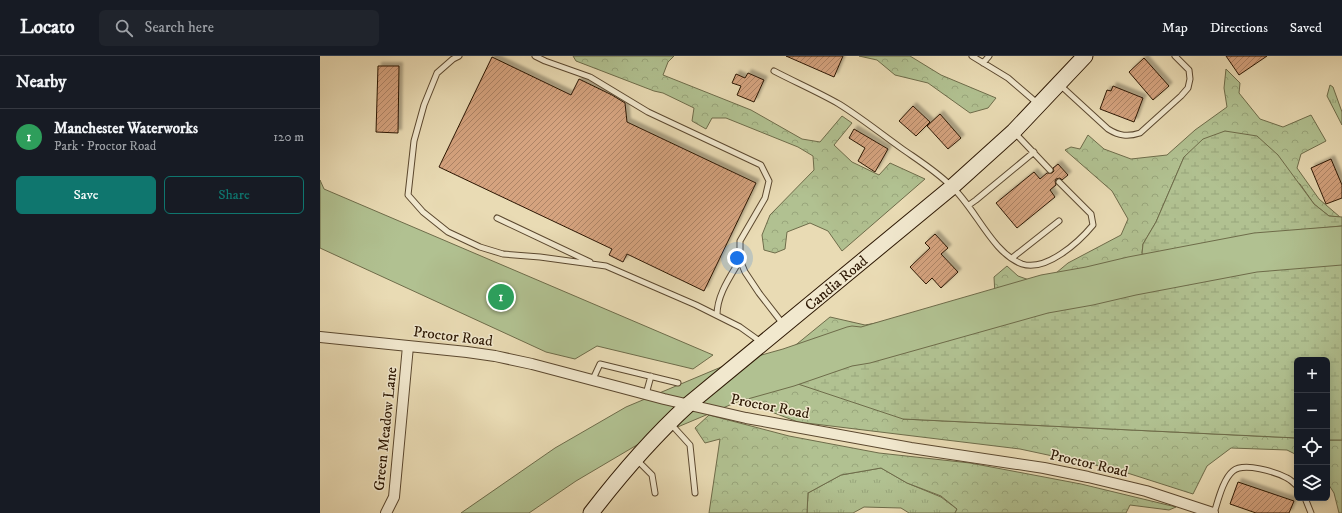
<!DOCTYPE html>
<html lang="en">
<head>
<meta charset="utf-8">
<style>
  :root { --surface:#171b24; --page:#20242c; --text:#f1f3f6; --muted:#9ea1a6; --line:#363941; --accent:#0f766e }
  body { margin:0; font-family:"IM FELL DW Pica",serif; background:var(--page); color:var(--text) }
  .controls { position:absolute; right:12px; bottom:12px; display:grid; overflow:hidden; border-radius:6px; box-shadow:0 2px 10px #0003 }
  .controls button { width:36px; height:36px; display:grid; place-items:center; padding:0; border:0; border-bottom:1px solid var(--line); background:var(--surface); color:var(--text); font:20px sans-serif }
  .you { position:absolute; left:417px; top:202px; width:14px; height:14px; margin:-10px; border:3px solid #fff; border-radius:50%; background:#1a73e8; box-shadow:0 0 0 6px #1a73e833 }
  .badge { display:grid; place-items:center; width:26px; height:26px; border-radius:50%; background:var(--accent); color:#fff; font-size:13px; font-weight:700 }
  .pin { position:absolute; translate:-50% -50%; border:2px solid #fff; box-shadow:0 1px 4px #0006 }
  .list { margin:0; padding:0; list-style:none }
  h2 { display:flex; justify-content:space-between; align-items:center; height:52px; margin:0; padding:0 16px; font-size:17px }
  h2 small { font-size:13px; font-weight:400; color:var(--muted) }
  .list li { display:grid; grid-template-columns:26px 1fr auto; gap:12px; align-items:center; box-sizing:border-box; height:56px; padding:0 16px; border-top:1px solid var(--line) }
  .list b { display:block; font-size:15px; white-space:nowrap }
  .list p { margin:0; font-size:13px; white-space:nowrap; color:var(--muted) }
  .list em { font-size:13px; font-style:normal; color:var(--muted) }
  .actions { display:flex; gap:8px; padding:12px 16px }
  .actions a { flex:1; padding:9px 0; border:1px solid var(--accent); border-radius:6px; text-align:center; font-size:14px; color:var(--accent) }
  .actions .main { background:var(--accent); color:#fff }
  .icon { flex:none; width:22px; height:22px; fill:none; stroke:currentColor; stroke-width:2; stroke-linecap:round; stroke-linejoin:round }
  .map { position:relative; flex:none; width:1022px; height:457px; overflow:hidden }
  header { display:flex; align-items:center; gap:24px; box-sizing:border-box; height:56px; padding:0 20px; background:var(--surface); border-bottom:1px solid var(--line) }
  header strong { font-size:19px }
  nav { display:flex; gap:22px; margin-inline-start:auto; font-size:14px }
  .search { width:280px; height:36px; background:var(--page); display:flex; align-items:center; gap:10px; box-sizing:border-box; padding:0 14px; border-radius:6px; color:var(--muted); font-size:15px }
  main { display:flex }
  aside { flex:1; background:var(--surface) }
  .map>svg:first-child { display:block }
  .grass { fill:url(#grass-tufts); stroke:#6e6c4a }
  .forest { fill:url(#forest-crowns); stroke:#6e6c4a }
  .wetland { fill:url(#wetland-marsh); stroke:#6e6c4a }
  .green { fill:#b1c191; stroke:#6e6c4a }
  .building { fill:url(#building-hatch); stroke:#2c1703; filter:url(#shadow) }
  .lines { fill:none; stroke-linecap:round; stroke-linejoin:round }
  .lane-casing { stroke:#5b482f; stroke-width:7 }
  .street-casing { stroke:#5b482f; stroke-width:12 }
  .secondary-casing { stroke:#2c1703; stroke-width:17 }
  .lane { stroke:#f1e8ce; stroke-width:5 }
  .street { stroke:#f1e8ce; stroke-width:10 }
  .secondary { stroke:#f1e8ce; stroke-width:15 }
  .labels { text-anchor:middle; stroke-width:3; stroke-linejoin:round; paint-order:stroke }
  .street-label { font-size:15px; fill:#2c1703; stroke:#f1e8ce }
</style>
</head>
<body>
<header>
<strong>Locato</strong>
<div class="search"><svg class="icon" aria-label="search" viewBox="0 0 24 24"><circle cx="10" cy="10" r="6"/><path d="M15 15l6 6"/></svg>Search here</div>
<nav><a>Map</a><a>Directions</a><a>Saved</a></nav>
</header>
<main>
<aside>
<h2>Nearby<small></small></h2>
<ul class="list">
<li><span class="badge" style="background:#2e9e5b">1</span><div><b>Manchester Waterworks</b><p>Park · Proctor Road</p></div><em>120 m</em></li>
</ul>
<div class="actions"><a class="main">Save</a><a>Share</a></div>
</aside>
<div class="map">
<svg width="1022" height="457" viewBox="0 0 1022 457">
  <defs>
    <pattern id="grass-tufts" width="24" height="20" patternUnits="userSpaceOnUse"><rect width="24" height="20" fill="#b1c191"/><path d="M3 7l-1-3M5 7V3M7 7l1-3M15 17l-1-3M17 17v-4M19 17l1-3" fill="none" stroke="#98a57b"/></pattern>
    <pattern id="forest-crowns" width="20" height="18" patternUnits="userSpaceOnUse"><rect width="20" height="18" fill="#b1c191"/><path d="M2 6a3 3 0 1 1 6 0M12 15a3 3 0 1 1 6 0" fill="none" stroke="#98a57b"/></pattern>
    <pattern id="wetland-marsh" width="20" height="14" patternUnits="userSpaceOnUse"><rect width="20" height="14" fill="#b1c191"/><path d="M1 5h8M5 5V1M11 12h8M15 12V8" fill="none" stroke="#98a57b"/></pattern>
    <pattern id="building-hatch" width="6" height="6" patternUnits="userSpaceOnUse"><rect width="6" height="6" fill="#d5a37f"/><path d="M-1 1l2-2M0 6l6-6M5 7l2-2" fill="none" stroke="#ad8466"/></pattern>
    <filter id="shadow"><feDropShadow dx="3.5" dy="-3.5" stdDeviation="1" flood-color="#0004"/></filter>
  </defs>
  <rect width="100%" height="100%" fill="#e9dbb4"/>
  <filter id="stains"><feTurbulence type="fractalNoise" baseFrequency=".005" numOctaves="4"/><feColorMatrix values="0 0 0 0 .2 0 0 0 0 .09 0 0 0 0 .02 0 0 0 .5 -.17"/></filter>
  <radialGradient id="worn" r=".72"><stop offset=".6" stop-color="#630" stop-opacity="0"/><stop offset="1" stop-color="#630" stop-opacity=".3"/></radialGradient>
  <path class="grass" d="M1010,29l3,2 9,25v13l-15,-29z
    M561,412l26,15 34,14 16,12 -2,4h-46l-8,-5 -37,-1 -11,6h-46l1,-20 33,-18z"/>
  <path class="forest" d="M253,0h101l-6,6 -5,13 88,35 51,29 18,3 22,-26 10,7 -18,22 18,17 27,13 11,-12 35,16 -83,72 -14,-20 -18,-8 -23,9 -2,17 -10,4 -11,-3 -2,-15 8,-20 44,-45 -1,-14 -15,-9 -72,-29h-14l-6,11 -14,-8 2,-13 -31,-15 -9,-2 -78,-30z
    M539,0h51l31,19 55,23 -8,10 -18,5 -42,-30 -33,-8 -18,-15z
    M906,13l14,14 -1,10 21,26 23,8 28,-12 15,26 -25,13 -4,14 22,31 21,18 -11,-1 -15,-12 -14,-20 -116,-27 -28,65 -13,22 -1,9 15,3 154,-27 31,-3v25l-439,168 394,19v17l-10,-5 -56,-2 -24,18 -14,28 -75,-24 -98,-21 -222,-27 -66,-25 98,-80 35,8 51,-9 79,-21 -1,-18 13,-11 11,10 14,5 18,-3 18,-15 53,-28 7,-16 -16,-28 -47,-41 6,-3 9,2 8,-14 16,14 27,10 36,-4 28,-25 32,-23 -3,-19z
    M389,359l80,21 90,17 91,10 111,21 95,23 -7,3 -39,-5 -4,8h-171l2,-4 -16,-13 -34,-13 -26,-15 -40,7 -33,18 -1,20h-98l11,-74 -15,4 -10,-15z
    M1007,384h15v73h-3l-5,-20 -7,-11z"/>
  <path class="wetland" d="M905,75l32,5 21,19 36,49 15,12 13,1v9l-31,3 -154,27 -15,-2 1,-10 13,-22 28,-65 19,-18z
    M1022,195v189h-15v-80h-30v78l-394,-19 -111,-37 371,-102z"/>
  <path class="green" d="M0,124l4,9 389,166 -20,14 -96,-23 -22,13 -29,-7 -226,-104z
    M1022,170v39l-85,7 -121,23 -43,10 -45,8 -178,50 -18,3 -58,20 -57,16 -95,40 -66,39 -47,32h-68l94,-65 71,-41 100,-42 57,-16 64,-22 5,-1 9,1 180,-52 45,-8 42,-10 126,-24z"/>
  <path class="building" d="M466,0h57l-9,21z
    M906,0h41l-28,19z
    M172,1l79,38 8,-16 33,16 13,8 2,19 129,61 -52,108 -77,-37 -4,8 -14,-7 3,-6 -173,-82z
    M824,2l25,28 -16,14 -24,-28z
    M58,10h21l-1,67 -22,-1z
    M428,17l16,7 -10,22 -17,-7 4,-9 -9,-3 4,-9 9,4z
    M793,30l30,12 -9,24 -34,-13 7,-19 4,1z
    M593,50l17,16 -14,14 -17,-15z
    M620,58l21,24 -13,11 -21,-23z
    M534,73l34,20 -13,23 -17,-11 7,-13 -16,-10z
    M1011,103l11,26v13l-16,6 -15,-36z
    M738,108l10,11 -6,5 -2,-2 -4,1 -1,2 1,4 -6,5 5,7 -38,31 -21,-25 38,-31 6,7 7,-6h5l2,-2 -1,-3z
    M615,178l13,14 -7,6 17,18 -17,16 -9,-10 -6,6 -16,-17 20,-19 -5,-5z
    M918,426l56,19 -5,12h-33l-26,-9z"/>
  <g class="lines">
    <g class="lane-casing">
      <path id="lane" d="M139,0l-6,3 -16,14 -13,32 -10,36 -6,54 15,17 25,20 32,15 23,7 37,3 66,9 90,39 44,22 21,15
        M215,0l10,5 45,16 58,35 113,53 8,16 -4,17 -25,43v19l5,12 14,21 24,31
        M652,0l36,22 29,25
        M663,7l6,-7
        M454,15c21,11 44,21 65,33 21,13 41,29 62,44 17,12 35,23 50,38 24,21 41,67 71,78 24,8 57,-22 71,-39l-2,-11 -32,-32
        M740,29l48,44c11,7 20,8 32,4l41,-37 7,-8 2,-9 -1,-9 -14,-14
        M694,76l36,38
        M649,149l7,-5 58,-48
        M177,162l93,44
        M692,202l47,-37
        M397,259c0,-20 13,-38 23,-55
        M273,323l7,-15 78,19
        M326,338l5,-18
        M350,367l20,22 5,48
        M316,403l16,16 3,18
        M985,442l6,15
        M894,457c4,-12 9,-34 19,-42 11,-9 43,1 54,7 4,2 7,5 10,8"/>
    </g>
    <g class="street-casing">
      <path id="street" d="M0,281l147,15 28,4 37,8 132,35 82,19 165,30 133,20 44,9 58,14 67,22
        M66,457l8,-16 14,-151"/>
    </g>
    <g class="secondary-casing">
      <path id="secondary" d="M271,457c30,-39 62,-76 98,-109l263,-217 62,-56 71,-75"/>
    </g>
    <use href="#lane" class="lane"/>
    <use href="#street" class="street"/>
    <use href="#secondary" class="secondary"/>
  </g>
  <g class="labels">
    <g class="street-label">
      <text transform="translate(516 227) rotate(-40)" y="5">Candia Road</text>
      <text transform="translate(133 280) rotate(7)" y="5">Proctor Road</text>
      <text transform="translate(450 350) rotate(11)" y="5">Proctor Road</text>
      <text transform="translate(65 373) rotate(-84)" y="5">Green Meadow Lane</text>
      <text transform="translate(769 407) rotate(13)" y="5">Proctor Road</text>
    </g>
  </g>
  <rect width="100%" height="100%" filter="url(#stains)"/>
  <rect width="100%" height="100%" fill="url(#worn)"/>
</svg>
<div class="controls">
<button>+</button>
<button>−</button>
<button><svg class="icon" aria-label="locate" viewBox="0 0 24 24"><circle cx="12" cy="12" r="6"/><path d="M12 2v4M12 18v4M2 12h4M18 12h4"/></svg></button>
<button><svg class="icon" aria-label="layers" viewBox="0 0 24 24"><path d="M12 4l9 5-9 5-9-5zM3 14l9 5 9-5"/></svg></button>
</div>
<div class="you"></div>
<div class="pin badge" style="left:181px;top:241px;background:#2e9e5b">1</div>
</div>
</main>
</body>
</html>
